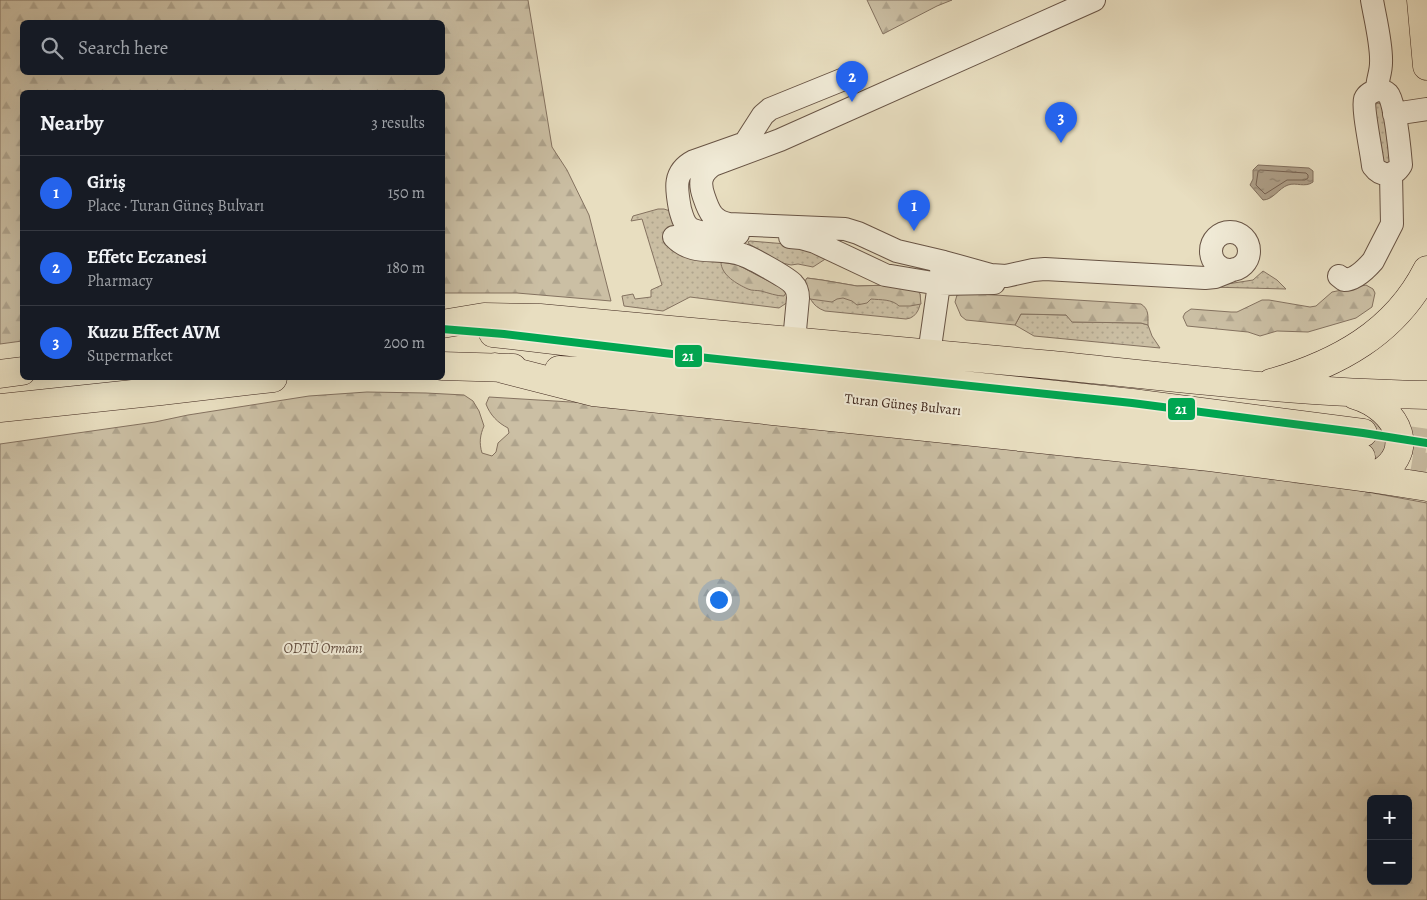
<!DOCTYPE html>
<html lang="en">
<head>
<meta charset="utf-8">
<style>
  :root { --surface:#171b24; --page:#242831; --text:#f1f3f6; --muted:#9ea1a6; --line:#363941; --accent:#2563eb }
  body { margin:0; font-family:Alegreya,serif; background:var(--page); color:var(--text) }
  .controls { position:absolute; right:15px; bottom:15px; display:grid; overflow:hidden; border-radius:8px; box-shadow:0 5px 20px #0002 }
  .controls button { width:45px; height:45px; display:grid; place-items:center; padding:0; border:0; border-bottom:1px solid var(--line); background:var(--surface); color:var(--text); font:25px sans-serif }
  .you { position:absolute; left:718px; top:599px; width:18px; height:18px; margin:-12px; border:4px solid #fff; border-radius:50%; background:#1a73e8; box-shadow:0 0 0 8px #1a73e833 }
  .badge { display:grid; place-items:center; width:32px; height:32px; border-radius:50%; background:var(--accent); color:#fff; font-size:16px; font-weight:700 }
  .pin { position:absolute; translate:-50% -41px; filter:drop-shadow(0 1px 2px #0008) }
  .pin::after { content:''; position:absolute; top:26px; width:18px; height:15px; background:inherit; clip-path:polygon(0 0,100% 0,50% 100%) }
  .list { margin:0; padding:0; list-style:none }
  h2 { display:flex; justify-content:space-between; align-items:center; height:65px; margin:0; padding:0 20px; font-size:21px }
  h2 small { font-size:16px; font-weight:400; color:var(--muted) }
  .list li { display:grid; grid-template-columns:32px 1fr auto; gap:15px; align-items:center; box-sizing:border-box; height:75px; padding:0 20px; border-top:1px solid var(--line) }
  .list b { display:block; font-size:19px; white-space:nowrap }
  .list p { margin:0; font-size:16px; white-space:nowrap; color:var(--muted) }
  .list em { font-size:16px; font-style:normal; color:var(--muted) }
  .icon { flex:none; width:28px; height:28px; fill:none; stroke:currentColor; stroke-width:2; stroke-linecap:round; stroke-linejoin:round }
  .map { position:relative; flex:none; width:1427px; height:900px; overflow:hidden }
  .search { position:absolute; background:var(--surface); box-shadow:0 5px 20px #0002; left:20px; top:20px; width:425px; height:55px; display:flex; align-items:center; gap:12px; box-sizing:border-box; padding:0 18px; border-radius:8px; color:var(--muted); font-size:19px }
  .panel { position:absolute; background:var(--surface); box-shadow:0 5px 20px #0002; left:20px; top:90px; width:425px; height:290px; border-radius:8px }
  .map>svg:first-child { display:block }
  .grass { fill:url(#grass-dots); stroke:#847260 }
  .forest { fill:url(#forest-firs); stroke:#847260; fill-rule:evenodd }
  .water { fill:url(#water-ripples); stroke:#816f5d }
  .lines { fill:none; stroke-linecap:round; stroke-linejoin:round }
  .shore { stroke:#766252; stroke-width:1 }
  .major-tunnel { stroke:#c6b99f; stroke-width:28; stroke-dasharray:28 14; stroke-linecap:butt }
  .minor-casing { stroke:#685445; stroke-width:24 }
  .major-casing { stroke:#3e261c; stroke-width:29 }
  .minor { stroke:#f0ead6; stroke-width:22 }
  .major { stroke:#e8dec0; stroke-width:28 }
  .bus-1-casing { stroke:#f0ead6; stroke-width:11 }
  .bus-1 { stroke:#00a651; stroke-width:8 }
  .labels { text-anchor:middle; stroke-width:4; stroke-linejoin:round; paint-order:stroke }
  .street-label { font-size:14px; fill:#3e261c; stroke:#f0ead6 }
  .park-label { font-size:14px; font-style:italic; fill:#614c3e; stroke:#f0ead6 }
  .line-badge { stroke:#f0ead6; stroke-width:2 }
  .badge-label { font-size:14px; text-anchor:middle; font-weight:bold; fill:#fff }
</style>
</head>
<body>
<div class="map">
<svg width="1427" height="900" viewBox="0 0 1427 900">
  <defs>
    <pattern id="grass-dots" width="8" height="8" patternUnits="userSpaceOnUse" patternTransform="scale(1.25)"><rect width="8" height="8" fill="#cbbfa4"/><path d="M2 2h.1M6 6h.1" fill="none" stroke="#afa48d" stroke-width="1.8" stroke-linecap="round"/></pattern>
    <pattern id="forest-firs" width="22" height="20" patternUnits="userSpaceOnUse" patternTransform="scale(1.25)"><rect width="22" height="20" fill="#cbbfa4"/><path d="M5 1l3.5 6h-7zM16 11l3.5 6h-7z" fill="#afa48d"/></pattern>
    <pattern id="water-ripples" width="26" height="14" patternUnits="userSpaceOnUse" patternTransform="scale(1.25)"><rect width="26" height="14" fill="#ae9f88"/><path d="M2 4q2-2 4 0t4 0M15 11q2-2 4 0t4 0" fill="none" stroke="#8f816e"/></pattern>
  </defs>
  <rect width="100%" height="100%" fill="#e8dec0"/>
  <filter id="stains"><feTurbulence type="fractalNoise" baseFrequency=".004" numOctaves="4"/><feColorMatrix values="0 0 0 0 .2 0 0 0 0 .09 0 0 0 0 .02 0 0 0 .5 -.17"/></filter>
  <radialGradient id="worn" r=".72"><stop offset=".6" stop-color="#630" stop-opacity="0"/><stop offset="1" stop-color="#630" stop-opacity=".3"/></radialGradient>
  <path class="grass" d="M1378,103l5,2 7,58 -8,-1 -8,-57z
    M658,209h6l6,2 64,52 53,28 1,11 -9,6 -89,-11 -27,14 -39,-5 -2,-10 11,-2 2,5 16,-2v-7l11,-5 -20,-66 -11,2 2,-5z
    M750,241l61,5 19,10 -17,11 -15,-3 -7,1 -9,-2 -33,-19 -1,-2z
    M1263,271l14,9 9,9 -78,-2 45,-7z
    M807,278l15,2 35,6 33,-1 30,9c2,10 -2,24 -14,25l-81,-8c-14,-5 -15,-14 -21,-26z
    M1021,314l45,1 7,7 68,1 7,2 4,11 8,12 -126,-12 -19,-11z"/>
  <path class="forest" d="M0,0h528l24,147 15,23 22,45 22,86 -94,-8h-74l-1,-201h-420v249l-22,3zM22,22h420v50h-420z
    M867,0h85l-15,6 -54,28z
    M721,262l17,3 49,26 -3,5c-8,0 -15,-3 -23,-5 -4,-1 -9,0 -13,-2 -11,-5 -27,-14 -27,-27z
    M807,278l15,2 35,6 33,-1 28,5 2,4 1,10 -11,2h-11c-7,-7 -18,-6 -28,-7l-4,4 -10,2 -5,-4 -9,-3 -6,1 -5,3 -22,-3 -6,-14 1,-4z
    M1366,285l7,4 2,4 -3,14 -16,11 -48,14 -31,-1 -17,5 -12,-4 -61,-6 -4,-9 2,-4 6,-4 40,3h6l25,-12h7l41,7 6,-1 16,-14z
    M962,293l179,11c8,5 7,12 7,21l-7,-2 -69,-1 -6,-7 -45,-1 -6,11 -49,-5 -5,-4 -6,-14 2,-7z
    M367,392l59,1 38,2 9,6 6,10 5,15c-4,9 -5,17 -2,27l10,3 4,-4 2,-9 11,-10 -1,-5c-10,-5 -18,-13 -22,-24l3,-7 98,6 545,58 192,23 103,19v397h-1427v-456l155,-22 33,-7 121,-19zM1371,799h37v82h-37z"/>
  <path class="water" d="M1258,165l51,3 4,3v11c-8,6 -17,0 -25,3 -9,3 -15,15 -25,15l-13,-15 3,-6v-9z"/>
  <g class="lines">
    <path class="shore" d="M1260,170l46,3 2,2v3l-3,2h-18l-22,14 -9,-9 2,-13z"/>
    <path class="major-tunnel" d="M1363,433l64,10
      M1370,458l57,9"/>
    <g class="minor-casing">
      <path id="minor" d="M1094,0l-314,140 -67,25c-13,9 -14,18 -9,32 5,15 9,24 25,27l116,5 13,4 39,18 47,11 47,13 15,1 27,-6 12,-1 160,9 10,-1 20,-8
        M1372,0c3,18 10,45 9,63 0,10 -4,17 -4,27
        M1377,90c4,0 8,1 11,4 7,7 12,59 13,71 -7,12 -20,12 -28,1 -1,-12 -11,-58 -8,-67 2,-5 7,-7 12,-9z
        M1394,114l33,-5
        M1211 251a19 19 0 1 1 38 0a19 19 0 1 1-38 0Z
        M738,234c-12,0 -36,1 -47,-5 -7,-4 -9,-13 -11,-20 -4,-21 -7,-37 14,-48l51,-18 18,-28 7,-6 79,-32
        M674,237c20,21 45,8 69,18 9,3 45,23 50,29 4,4 5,9 5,14l-4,43
        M790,237l11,1 14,4 70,33 54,9 55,-1
        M1339,276l5,4c11,0 22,-11 29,-19l19,-37 -1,-50
        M929,354l10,-70 3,-9 -1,-6"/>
    </g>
    <g class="major-casing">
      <path id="major" d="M1421,0l6,66
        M442,324l42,-7 56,1c170,16 341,31 512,47 125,13 249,28 375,30
        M493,333l196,23 443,47 231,30
        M442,366l71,2
        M495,367l98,25 617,65 160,21 57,9
        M559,370l18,1 553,57 182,21 49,8
        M0,374l22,-3
        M1271,383c66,-19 124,-50 156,-113
        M1355,395c44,13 66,61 15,83
        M0,408l161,-17 112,-13"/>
    </g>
    <use href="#minor" class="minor"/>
    <use href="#major" class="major"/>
    <g class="bus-1-casing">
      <path id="bus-1" d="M442,329l62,5 185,22 443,47 231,30 64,10"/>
    </g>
    <use href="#bus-1" class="bus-1"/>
  </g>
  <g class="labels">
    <g class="street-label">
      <text transform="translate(903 404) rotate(6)" y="5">Turan Güneş Bulvarı</text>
    </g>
    <g class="park-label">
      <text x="323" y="653">ODTÜ Ormanı</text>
    </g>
  </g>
  <g class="line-badge">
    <rect x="674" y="344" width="29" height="24" rx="5" fill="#00a651"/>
    <rect x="1167" y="397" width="29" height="24" rx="5" fill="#00a651"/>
  </g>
  <g class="badge-label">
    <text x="688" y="361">21</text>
    <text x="1181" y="414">21</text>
  </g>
  <rect width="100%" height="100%" filter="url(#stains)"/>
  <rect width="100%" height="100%" fill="url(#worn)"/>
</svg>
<div class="controls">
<button>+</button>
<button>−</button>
</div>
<div class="you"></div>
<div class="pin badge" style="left:914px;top:231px">1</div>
<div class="pin badge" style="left:852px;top:102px">2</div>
<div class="pin badge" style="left:1061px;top:143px">3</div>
<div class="search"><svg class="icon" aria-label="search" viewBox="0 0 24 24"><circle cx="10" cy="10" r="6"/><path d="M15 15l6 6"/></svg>Search here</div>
<section class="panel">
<h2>Nearby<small>3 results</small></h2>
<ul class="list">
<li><span class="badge">1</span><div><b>Giriş</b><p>Place · Turan Güneş Bulvarı</p></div><em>150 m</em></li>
<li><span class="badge">2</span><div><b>Effetc Eczanesi</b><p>Pharmacy</p></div><em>180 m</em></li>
<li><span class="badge">3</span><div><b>Kuzu Effect AVM</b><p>Supermarket</p></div><em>200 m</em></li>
</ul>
</section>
</div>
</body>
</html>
